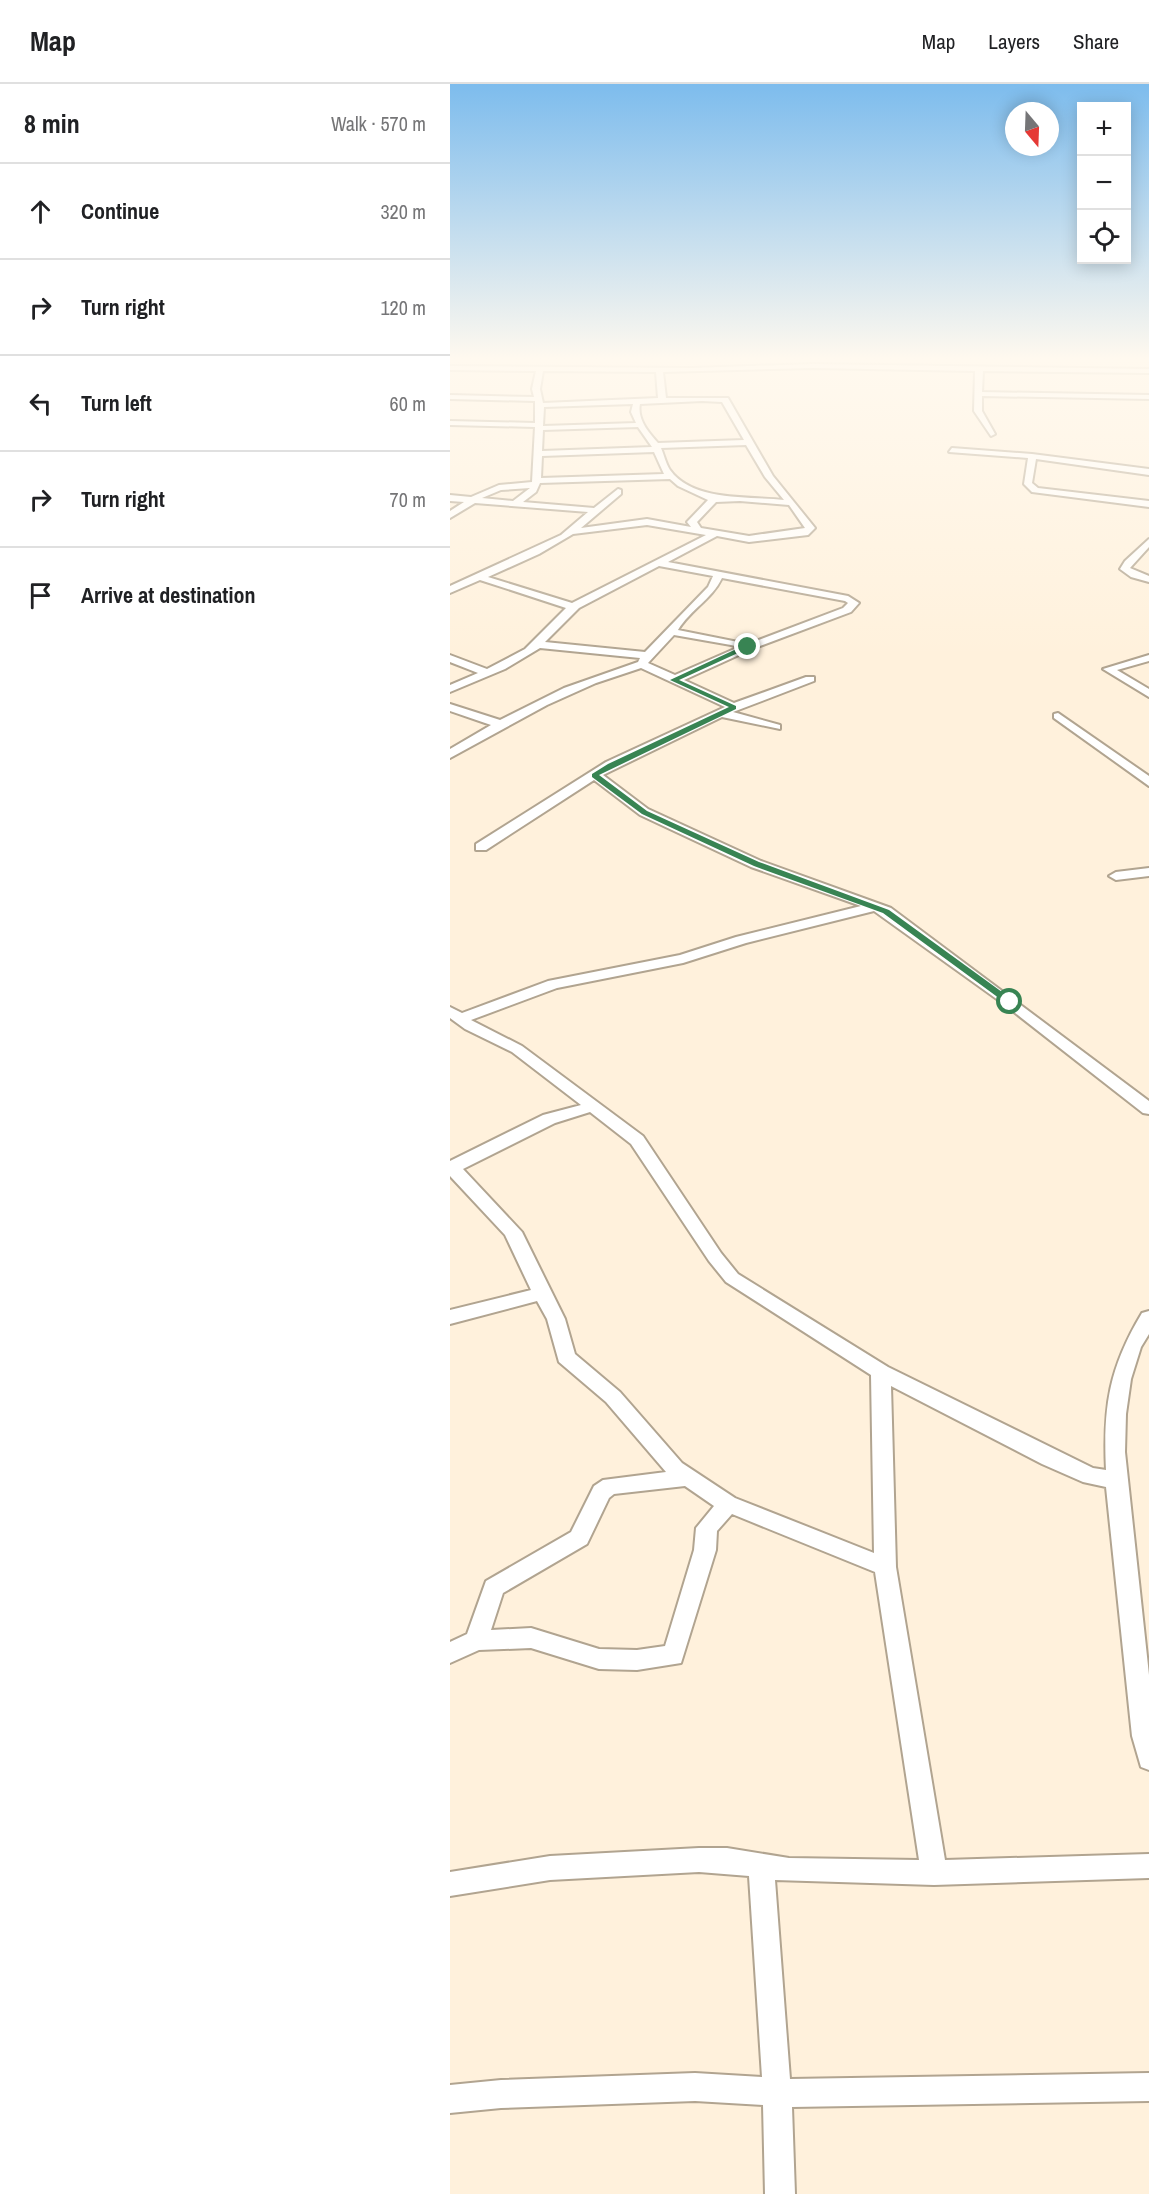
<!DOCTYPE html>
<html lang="en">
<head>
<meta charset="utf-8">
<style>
  :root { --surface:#fff; --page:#f2f2f2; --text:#202124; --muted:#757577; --line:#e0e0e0 }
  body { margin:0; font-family:"Archivo Narrow",sans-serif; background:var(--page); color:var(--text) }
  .controls { position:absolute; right:18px; top:18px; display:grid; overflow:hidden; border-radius:0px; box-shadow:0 3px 15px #0003 }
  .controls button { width:54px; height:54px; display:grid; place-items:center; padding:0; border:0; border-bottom:2px solid var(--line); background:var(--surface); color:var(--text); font:30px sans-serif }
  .compass { position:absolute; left:555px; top:18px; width:54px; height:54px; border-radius:50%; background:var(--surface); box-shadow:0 3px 15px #0003; rotate:161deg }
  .stop { position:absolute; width:18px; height:18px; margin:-14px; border:4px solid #388453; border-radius:50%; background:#fff }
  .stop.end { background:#388453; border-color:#fff; box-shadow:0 2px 6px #0008 }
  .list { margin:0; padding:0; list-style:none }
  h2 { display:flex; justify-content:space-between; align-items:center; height:78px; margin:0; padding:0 24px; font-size:26px }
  h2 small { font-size:20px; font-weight:400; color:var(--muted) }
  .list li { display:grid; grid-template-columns:39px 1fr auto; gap:18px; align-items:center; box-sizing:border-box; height:96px; padding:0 24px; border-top:2px solid var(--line) }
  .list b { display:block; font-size:22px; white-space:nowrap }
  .list em { font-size:20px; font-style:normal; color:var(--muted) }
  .icon { flex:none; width:33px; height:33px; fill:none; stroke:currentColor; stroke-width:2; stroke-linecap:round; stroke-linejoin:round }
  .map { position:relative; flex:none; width:699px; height:2110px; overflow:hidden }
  header { display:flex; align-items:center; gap:36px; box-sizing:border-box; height:84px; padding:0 30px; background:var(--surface); border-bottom:2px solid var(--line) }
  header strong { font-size:28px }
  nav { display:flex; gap:33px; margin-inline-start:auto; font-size:21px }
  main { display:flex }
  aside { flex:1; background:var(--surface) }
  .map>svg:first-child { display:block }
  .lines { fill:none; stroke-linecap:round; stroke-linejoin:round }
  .minor-casing { stroke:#b1a490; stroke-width:4 }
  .minor { fill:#fff; fill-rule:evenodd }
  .route { fill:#388453 }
</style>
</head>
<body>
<header>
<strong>Map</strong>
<nav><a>Map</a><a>Layers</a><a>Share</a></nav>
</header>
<main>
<aside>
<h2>8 min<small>Walk · 570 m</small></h2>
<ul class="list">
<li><svg class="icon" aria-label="ahead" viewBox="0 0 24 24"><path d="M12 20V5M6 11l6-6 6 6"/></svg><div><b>Continue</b></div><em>320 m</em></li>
<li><svg class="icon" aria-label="right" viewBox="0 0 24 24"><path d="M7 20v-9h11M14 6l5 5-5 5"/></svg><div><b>Turn right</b></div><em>120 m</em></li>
<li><svg class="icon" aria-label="left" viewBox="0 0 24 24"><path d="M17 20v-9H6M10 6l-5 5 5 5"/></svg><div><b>Turn left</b></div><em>60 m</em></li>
<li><svg class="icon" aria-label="right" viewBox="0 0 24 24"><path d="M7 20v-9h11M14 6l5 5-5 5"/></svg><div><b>Turn right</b></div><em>70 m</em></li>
<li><svg class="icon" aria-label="arrive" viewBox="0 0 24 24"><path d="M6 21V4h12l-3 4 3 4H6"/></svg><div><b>Arrive at destination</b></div></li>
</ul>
</aside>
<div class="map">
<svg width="699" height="2110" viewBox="0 0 699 2110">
  <rect width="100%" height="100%" fill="#fff1dc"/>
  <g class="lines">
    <g class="minor-casing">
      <path id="minor" d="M363,280l336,5v4l-166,-2 -1,21 167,3v4l-167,-3v15l13,23 -4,2 -17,-25 1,-40 -162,-3 -150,4 3,26h62l45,78 42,52 -7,7 -59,7 -32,-6 -49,26 180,34 11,7 -8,9 -99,37 -68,31 50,23 72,-26h8v4l-81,31 47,13v4l-58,-12 -119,58 45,34 113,52 130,47 258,193v13l-6,-1 -138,-108 -131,-94 -128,32 -63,20 -126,25 -86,32 51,26 121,90 78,117 17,21 150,93 205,101 13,2c-3,-63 3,-102 36,-157l7,-2v23l-8,13 -10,32 -5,35 -1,38 24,223v95l-8,-3 -9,-31 -26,-249 -23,-5 -41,-18 -151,-78 5,181 49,293 204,-6v24l-215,7 -159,-5 15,199 359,-6v28l-357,6 3,87h-30l-2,-89 -68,-4 -194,7 -51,5v-28l51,-5 194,-7 67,4 -13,-201 -50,-4 -149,8 -100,16v-24l100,-16 149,-8h28l62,10 130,2 -44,-288 -143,-58 -15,17 -1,19 -35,113 -44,7 -38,-1 -68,-21 -52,2 -29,13v-21l17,-8 19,-53 85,-49 23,-46 9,-6 63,-8 -60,-70 -47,-40 -12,-43 -10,-18 -87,23v-14l81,-20 -26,-55 -55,-59v-15l93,-46 38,-10 -69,-53 -47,-23 -15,-11v-11l12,6 86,-32 132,-26 56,-18 125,-31 -110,-39 -111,-52 -46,-35 -108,70h-10v-6l130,-82 119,-55 -84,-39 -45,15 -49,22 -97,53v-9l41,-24 -41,-14v-7l50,16 64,-32 74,-26 2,-4 -100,-10 -35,21 -55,23v-7l28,-12 -28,-11v-7l37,14 38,-20 41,-41 -86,-28 -30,13v-7l111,-51 27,-23 -113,-9 -25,15v-7l14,-9 -14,-1v-6l21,2 28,-12 33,-3 3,-55 -85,-2v-4l85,2v-22l-85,-2v-4l84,2 -2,-8 4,-18 -86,-1v-4l241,2zM93,287l113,1 2,26 -115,5 -3,-14zM252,317l20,1 22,38 -86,3c-10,-11 -21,-24 -18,-39zM183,320l-2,8 5,11 -93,3 1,-19zM188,343l14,20 -110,4 1,-21zM296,361l19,32 19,23c-35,-4 -91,2 -114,-30 -4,-6 -6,-15 -9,-22zM204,368l10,22 -123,4 1,-22zM220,395l8,7 30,14 -21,22 4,5 -44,-8 -66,9 40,-34v-4l-3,-1 -24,19 -71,-6 13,-10 4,-9zM80,404l-17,13 -31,-3 19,-8zM290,417l49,4 16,23 -56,8 -48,-8 -4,-6 19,-20zM197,441l59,10 -134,68 -84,-26 51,-23 34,-20zM209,482l54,10 -5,11 -63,65 -100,-10 34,-34zM272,494l123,23 3,2 -5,5 -95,36 -70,-14c12,-20 34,-31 44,-52zM224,551l57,10 8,2 -64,28 -27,-12zM140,1028l41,32 78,117 17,21 145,93 3,178 -139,-55 -53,-35 -62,-71 -45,-38 -10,-35 -43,-87 -59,-63 92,-46zM235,1402l29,20 -18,22 -2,22 -29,96 -28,4 -38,-1 -68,-21 -40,2 12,-37 84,-49 22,-46 5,-4z
        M502,364l80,6 117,15v6l-113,-16 -4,24 6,5 111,13v6l-117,-15 -8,-8 4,-26 -79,-6z
        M699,455v8l-19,21 19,8v6l-18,-5 -11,-8 5,-8z
        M699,571v6l-32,9 32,19v8l-46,-28z
        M608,629l91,63v10l-95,-68v-4z
        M699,784v8l-33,4 -7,-4 7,-4z"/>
    </g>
    <use href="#minor" class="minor"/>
  </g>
  <linearGradient id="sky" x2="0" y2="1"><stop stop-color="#7dbced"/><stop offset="0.48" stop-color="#fff9ef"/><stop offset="1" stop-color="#fff9ef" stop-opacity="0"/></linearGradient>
  <rect width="699" height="572" fill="url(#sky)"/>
  <path class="route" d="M295,561l6,2 -72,33 57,26v3l-137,66 48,36 112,51 130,48 124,90v4h-6l-124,-91 -129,-47 -112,-52 -50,-37v-3l16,-10 121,-57 -59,-27z"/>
</svg>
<div class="controls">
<button>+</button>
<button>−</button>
<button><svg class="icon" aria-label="locate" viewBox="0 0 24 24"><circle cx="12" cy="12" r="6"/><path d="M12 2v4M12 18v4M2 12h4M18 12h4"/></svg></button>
</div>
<svg class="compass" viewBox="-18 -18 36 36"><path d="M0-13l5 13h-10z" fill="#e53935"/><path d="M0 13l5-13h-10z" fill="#757577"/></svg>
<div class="stop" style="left:560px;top:918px"></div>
<div class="stop end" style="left:298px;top:563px"></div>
</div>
</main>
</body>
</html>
